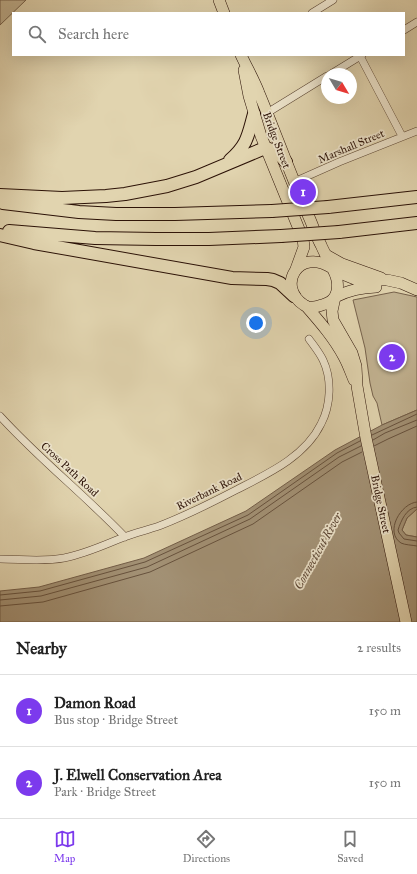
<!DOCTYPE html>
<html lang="en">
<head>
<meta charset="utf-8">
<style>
  :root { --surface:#fff; --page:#f6f6f6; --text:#222; --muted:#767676; --line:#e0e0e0; --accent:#7c3aed }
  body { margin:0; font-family:"IM FELL Great Primer",serif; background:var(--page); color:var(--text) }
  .compass { position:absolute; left:321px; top:68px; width:36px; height:36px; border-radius:50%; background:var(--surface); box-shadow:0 4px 16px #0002; rotate:128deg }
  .you { position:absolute; left:256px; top:323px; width:14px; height:14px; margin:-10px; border:3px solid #fff; border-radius:50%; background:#1a73e8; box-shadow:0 0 0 6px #1a73e833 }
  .badge { display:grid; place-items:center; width:26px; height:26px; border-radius:50%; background:var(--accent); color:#fff; font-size:13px; font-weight:700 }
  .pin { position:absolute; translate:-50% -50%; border:2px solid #fff; box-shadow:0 1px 4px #0006 }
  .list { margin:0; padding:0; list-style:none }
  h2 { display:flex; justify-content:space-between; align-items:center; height:52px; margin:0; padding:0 16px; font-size:17px }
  h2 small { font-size:13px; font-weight:400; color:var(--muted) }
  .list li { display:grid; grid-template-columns:26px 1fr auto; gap:12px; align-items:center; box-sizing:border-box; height:72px; padding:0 16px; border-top:1px solid var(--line) }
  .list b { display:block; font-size:15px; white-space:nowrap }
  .list p { margin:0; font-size:13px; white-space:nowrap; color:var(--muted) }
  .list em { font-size:13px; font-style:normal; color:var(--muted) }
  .icon { flex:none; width:22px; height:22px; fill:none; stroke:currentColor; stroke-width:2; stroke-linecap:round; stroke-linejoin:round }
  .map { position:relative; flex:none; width:417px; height:622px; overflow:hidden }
  .search { position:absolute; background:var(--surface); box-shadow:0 4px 16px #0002; left:12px; right:12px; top:12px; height:44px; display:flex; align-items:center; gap:10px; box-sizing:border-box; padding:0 14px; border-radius:0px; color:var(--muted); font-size:15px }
  .sheet { height:196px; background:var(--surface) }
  nav { display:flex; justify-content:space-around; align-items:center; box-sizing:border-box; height:56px; border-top:1px solid var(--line); background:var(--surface); font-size:11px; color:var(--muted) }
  nav a { display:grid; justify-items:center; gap:2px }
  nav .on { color:var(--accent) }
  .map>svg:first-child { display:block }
  .green { fill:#c2b392; stroke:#76624c }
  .water { fill:#a39276; stroke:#735e49 }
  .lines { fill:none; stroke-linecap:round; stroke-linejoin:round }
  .shore { stroke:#67523e; stroke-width:1 }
  .minor-casing { stroke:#584230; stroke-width:8 }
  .primary-casing { stroke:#2b1106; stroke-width:12 }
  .trunk-casing { stroke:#2b1106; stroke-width:12 }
  .motorway-casing { stroke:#2b1106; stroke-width:14 }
  .minor { stroke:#ece3cb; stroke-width:7 }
  .primary { stroke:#e1d4af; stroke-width:11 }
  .trunk { stroke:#e1d4af; stroke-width:11 }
  .motorway { stroke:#e1d4af; stroke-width:12 }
  .motorway-bridge-casing { stroke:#2b1106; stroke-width:14; stroke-linecap:butt }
  .motorway-bridge { stroke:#e1d4af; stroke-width:12 }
  .labels { text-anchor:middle; stroke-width:3.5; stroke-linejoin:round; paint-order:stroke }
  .street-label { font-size:11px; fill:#2b1106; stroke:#ece3cb }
  .water-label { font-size:12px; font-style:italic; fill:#5b4533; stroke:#ece3cb }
</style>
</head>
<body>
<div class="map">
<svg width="417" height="622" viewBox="0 0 417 622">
  <rect width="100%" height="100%" fill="#e1d4af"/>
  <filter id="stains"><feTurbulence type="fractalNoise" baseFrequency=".005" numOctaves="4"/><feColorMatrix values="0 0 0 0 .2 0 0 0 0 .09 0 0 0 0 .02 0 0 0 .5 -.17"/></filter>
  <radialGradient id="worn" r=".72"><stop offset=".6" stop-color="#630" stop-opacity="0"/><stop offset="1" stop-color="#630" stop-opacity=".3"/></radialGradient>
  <path class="green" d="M0,0h26l-26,25z
    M394,292l23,5v113l-35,15 -5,-22 -4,-7 -3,-13 -5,-35 -12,-48z
    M417,509v28l-11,-2 -4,-5 5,-12z"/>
  <path class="water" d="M417,410v99l-10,9 -5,12 4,5 11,2v85h-417v-31l39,-4 105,-29 102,-47 89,-61 47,-25z"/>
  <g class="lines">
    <path class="shore" d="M372,435l45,-21
      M373,440l12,-7 32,-13
      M374,446l14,-7 29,-13
      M417,502c-16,1 -33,30 -16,41 4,2 11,2 16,3
      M417,507c-11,1 -16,14 -19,23l1,3 5,6 13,2
      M0,595l40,-4 105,-29 103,-47 89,-62 23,-12
      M0,600l41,-4 106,-29 103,-48 89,-62 22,-11
      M0,606l43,-4 107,-30 103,-48 89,-62 20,-10"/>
    <g class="minor-casing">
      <path id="minor" d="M312,13l21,-13
        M404,30l13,-8
        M360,56l42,80
        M331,74l31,-19
        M267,113l60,-37
        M294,182l45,-20 78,-31
        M0,416c39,43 85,79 125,121
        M0,559c21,0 43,3 64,-1 21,-4 40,-13 60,-21 11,-4 23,-7 35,-11 26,-10 52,-23 77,-36 31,-16 69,-33 85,-66 10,-19 11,-45 2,-64 -4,-8 -9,-14 -14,-21"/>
    </g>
    <g class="primary-casing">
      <path id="primary" d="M326,255l16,9 39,14
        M335,271l22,9h30l14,3 16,7
        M335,297c15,-7 25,-9 41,-10"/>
    </g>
    <g class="trunk-casing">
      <path id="trunk" d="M219,0l5,13
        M241,55c6,13 13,25 18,38 17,41 32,83 50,124 4,9 7,19 12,28 3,7 7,14 10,21 3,5 5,9 6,14 2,13 -2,22 -15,25 -6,2 -13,4 -18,0 -28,-18 -6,-59 28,-37
        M244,70l5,26 12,40 42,103 1,8 -8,22
        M335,297l-3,14 1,9 19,33 4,13 1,20 9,52 40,184
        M306,306c14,16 28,32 38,51 4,7 7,16 10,23"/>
    </g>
    <g class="motorway-casing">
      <path id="motorway" d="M230,160c18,-16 18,-25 24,-46
        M0,195l62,3 44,-2 19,-2 42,-8 29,-9 69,-29c10,2 15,7 21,14
        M3,203l76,9 37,2h59l97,-3
        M328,207l89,-10
        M9,231l86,7 61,1h53l72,-3
        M339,232l78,-9
        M0,235l34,8 198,35 35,1 6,1 7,3 14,13"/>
    </g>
    <use href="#minor" class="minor"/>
    <use href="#primary" class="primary"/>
    <use href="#trunk" class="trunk"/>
    <use href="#motorway" class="motorway"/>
    <g class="motorway-bridge-casing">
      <path id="motorway-bridge" d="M272,211l56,-4
        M281,236l58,-4"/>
    </g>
    <use href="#motorway-bridge" class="motorway-bridge"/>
  </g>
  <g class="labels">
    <g class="street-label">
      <text transform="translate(277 140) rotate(69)" y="4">Bridge Street</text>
      <text transform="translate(351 146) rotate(-23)" y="4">Marshall Street</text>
      <text transform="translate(70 469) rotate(43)" y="4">Cross Path Road</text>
      <text transform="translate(209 491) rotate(-26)" y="4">Riverbank Road</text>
      <text transform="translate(381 504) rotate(78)" y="4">Bridge Street</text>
    </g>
    <g class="water-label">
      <text transform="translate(318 551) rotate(-61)" y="4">Connecticut River</text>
    </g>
  </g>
  <rect width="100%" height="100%" filter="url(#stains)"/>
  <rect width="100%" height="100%" fill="url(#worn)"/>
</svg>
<svg class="compass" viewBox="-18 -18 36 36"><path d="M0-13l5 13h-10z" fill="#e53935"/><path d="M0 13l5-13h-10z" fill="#767676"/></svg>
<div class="you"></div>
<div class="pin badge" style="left:303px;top:192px">1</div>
<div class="pin badge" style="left:392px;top:357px">2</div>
<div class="search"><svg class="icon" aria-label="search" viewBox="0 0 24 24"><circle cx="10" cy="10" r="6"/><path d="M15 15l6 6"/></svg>Search here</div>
</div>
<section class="sheet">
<h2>Nearby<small>2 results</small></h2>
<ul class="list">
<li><span class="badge">1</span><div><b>Damon Road</b><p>Bus stop · Bridge Street</p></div><em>150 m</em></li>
<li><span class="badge">2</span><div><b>J. Elwell Conservation Area</b><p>Park · Bridge Street</p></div><em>150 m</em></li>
</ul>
</section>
<nav>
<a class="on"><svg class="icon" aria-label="map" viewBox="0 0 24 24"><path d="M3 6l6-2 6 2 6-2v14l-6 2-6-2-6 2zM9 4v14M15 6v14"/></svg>Map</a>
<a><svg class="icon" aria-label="directions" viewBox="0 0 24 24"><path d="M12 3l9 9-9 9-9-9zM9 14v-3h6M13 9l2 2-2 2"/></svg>Directions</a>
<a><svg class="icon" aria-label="saved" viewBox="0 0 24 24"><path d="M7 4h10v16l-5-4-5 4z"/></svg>Saved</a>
</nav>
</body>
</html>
